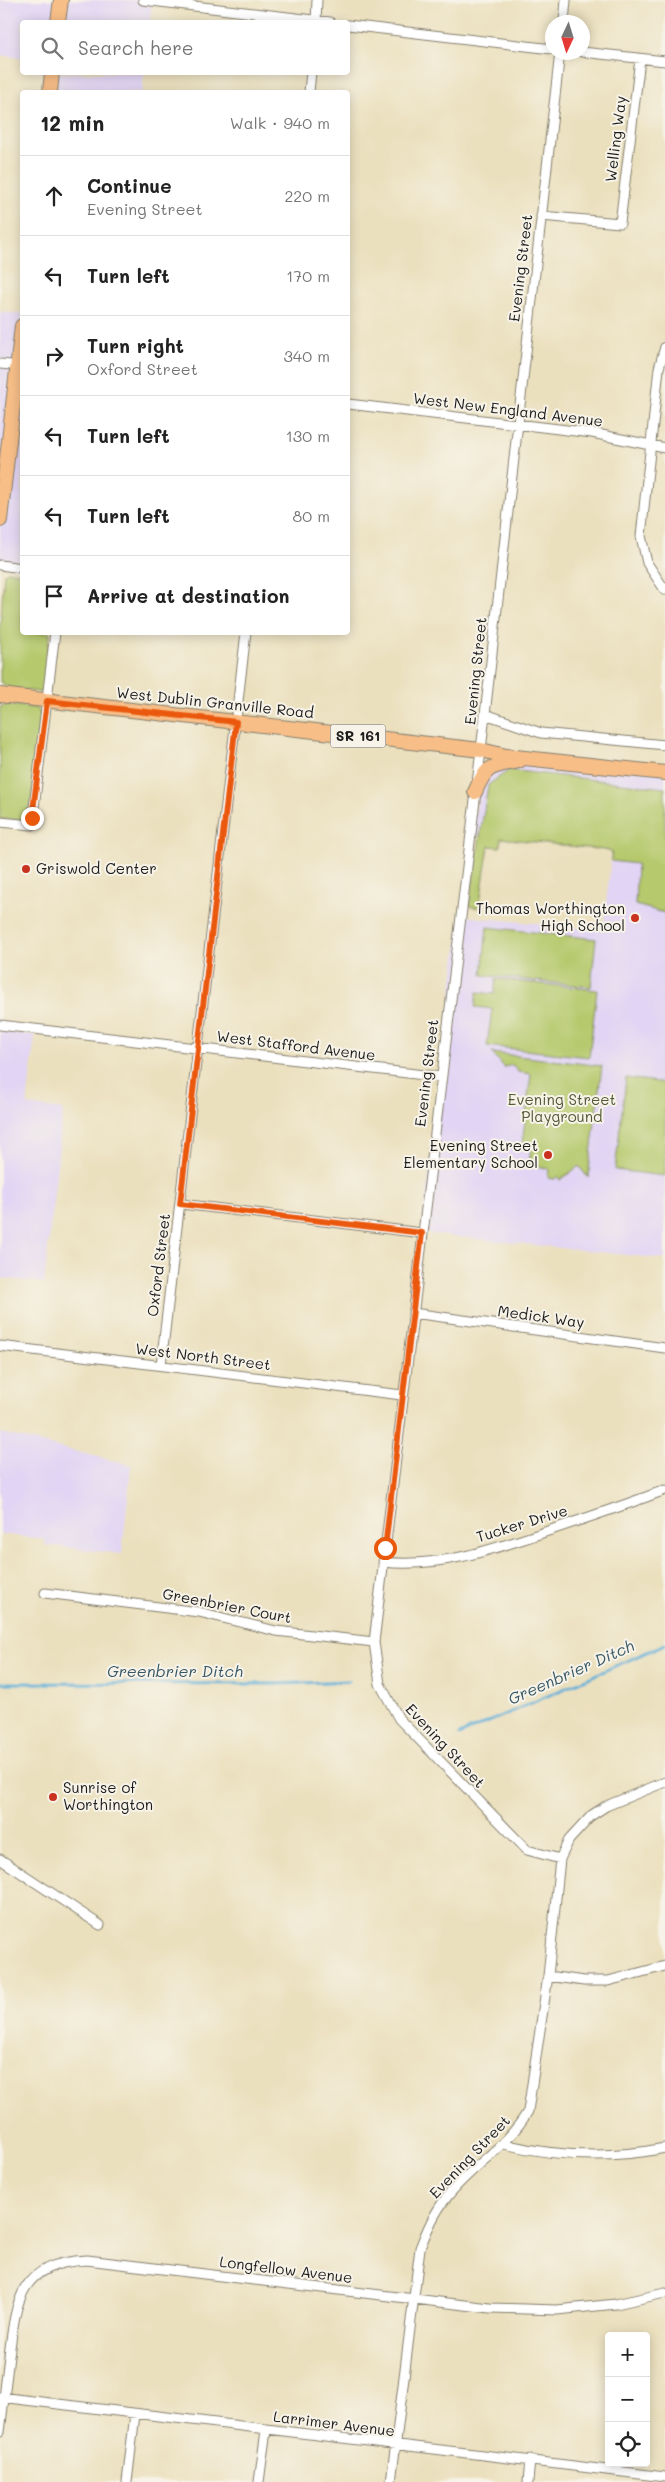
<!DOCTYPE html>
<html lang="en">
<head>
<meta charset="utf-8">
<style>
  :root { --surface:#fff; --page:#f6f6f6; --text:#222; --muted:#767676; --line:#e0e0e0 }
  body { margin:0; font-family:Mali,sans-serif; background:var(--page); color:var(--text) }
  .controls { position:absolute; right:15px; bottom:15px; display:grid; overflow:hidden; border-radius:5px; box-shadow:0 2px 12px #0003 }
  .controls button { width:45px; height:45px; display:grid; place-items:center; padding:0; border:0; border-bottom:1px solid var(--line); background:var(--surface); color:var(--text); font:25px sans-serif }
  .compass { position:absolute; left:545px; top:15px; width:45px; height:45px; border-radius:50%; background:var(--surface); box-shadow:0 2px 12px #0003; rotate:184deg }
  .stop { position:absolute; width:15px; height:15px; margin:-11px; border:4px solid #ea580c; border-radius:50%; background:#fff }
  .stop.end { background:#ea580c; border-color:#fff; box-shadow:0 1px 5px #0008 }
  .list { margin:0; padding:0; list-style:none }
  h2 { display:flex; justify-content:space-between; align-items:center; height:65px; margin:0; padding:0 20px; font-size:21px }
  h2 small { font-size:16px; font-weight:400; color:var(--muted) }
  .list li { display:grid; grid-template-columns:32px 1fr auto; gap:15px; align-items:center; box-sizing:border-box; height:80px; padding:0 20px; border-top:1px solid var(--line) }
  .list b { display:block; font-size:19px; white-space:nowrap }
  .list p { margin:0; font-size:16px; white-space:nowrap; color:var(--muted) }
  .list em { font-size:16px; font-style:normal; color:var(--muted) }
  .icon { flex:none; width:28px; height:28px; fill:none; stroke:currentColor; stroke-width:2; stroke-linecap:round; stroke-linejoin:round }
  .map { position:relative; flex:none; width:665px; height:2482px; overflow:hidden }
  .search { position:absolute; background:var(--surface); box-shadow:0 2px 12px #0003; left:20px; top:20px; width:330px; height:55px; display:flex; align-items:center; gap:12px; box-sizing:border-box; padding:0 18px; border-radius:5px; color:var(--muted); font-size:19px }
  .panel { position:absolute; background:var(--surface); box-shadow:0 2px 12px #0003; left:20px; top:90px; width:330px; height:545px; border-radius:5px }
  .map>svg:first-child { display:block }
  .built { fill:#e1d4f4 }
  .green { fill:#b6c96d; stroke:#697244 }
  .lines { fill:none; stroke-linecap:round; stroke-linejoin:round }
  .stream { stroke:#5dafd8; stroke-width:3 }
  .street-casing { stroke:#847e6d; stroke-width:11 }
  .primary-casing { stroke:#847e6d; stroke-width:16 }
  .street { stroke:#fff; stroke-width:9 }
  .primary { stroke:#f7be88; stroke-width:14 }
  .route { stroke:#ea580c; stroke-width:6 }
  .poi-dot { fill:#c8321e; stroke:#f7f3e8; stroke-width:2 }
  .labels { text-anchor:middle; stroke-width:4; stroke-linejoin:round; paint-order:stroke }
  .shield { fill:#f7f3e8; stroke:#5e5c59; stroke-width:1 }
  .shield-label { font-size:14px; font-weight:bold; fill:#1c1c1c }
  .street-label { font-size:15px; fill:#1c1c1c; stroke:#f7f3e8 }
  .poi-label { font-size:15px; fill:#1c1c1c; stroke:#f7f3e8; text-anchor:start }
  .park-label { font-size:15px; fill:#525938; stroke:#f7f3e8 }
  .water-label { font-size:16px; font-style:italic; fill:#365767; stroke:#f7f3e8 }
</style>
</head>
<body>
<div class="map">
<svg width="665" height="2482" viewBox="0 0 665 2482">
  <rect width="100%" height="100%" fill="#f7f3e8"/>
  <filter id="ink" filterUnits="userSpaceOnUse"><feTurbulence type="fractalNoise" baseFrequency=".02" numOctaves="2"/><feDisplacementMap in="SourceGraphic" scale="10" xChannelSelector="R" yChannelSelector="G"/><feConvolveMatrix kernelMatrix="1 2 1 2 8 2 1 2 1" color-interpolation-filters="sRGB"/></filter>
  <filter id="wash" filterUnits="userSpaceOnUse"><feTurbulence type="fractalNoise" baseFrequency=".0096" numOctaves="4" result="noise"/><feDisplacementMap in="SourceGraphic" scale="20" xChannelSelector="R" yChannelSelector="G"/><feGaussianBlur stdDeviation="1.12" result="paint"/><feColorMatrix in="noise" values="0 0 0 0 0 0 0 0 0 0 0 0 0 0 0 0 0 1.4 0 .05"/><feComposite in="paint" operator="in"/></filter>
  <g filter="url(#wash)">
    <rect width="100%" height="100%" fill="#ebe0be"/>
    <path class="built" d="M0,0h162l-10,1 -2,21h-128v36l-22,-3z
      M52,73h92l-2,19h3h-95z
      M0,312l22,2v254l-22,-3z
      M529,758l136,15v486l-243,-26 39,-317 142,14 9,-79 -142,-16 14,-62z
      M0,1031l35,4 -8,70 36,5 -19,173 -44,-5z
      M0,1433l131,32 -9,89 -77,-9v-6l-45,-5z"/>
    <path class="green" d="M7,571l15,2v59l28,1 -6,53 -4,6 -28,-3 -12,-7v-52l4,-56z
      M9,705l28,3 4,7 -11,96 -8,9 -22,-1v-112z
      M509,770l156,18v125l-30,-8 2,-41 -26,-3 1,-10 -111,-13 -1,9 -11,-1 -10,62 -10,-2 19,-121z
      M487,927l109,12 -5,48 -109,-12z
      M496,979l101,11 -8,67 -102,-11 5,-37 -17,-2 2,-15 17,2z
      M492,1053l110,13 -14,112 -9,-12 -19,14 -2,-4 -3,3 -7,-1 1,-9 -20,-3 2,-21 -9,-1 9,-70 -13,-2 -5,-7 -9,2z
      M626,1078l39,5v93l-50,-6z"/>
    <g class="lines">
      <path class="stream" d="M0,1683l277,1 72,-3
        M459,1735l206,-91"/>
    </g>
  </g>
  <g filter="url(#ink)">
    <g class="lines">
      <g class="street-casing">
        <path id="street" d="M143,0l187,22
          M316,22l1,-22
          M564,22l2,-22
          M348,25l204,24
          M560,52l-79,698 -107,892 6,42 19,35 128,131 33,9
          M582,52l83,9
          M309,92l2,-20
          M541,216l79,7 20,-164
          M665,347l-6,21 -18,168 6,27 18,27
          M0,364l22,2
          M348,404l244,29 73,15
          M0,565l22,3
          M485,714l56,19 124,12
          M0,822l32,3 23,-193
          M0,1025l441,52
          M181,1204l241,29
          M413,1313l252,35
          M0,1346l402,49
          M161,1365l85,-733
          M383,1562c54,6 105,-11 156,-28 42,-14 84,-28 126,-44
          M45,1593l154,19 77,19 98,11
          M0,1859l100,66
          M548,1976l36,5h24l57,-15
          M504,2144c54,13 107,15 161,4
          M0,2397l665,80
          M0,2432c3,-25 6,-51 9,-76 7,-57 11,-93 78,-96l403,48 67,2 59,-6 49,-11
          M127,2482l8,-68
          M259,2482l7,-52
          M391,2482l29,-234c7,-18 14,-35 27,-51 25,-32 60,-49 81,-86l20,-135 12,-117 9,-19 23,-25 14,-9 59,-24
          M528,2482l2,-22"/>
      </g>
      <g class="primary-casing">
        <path id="primary" d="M58,22l3,-22
          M50,92l2,-20
          M0,520l22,-194
          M0,695l481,55 25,6 159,17
          M475,792c12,-28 16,-25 44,-31"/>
      </g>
      <use href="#street" class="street"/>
      <use href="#primary" class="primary"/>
    </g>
  </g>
  <g class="lines" filter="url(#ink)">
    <path class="route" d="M32,818l15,-117 189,21 -56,482 242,29 -37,315"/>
  </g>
  <g class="poi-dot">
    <circle cx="26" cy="869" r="5"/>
    <circle cx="635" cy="918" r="5"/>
    <circle cx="548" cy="1155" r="5"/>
    <circle cx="53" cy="1797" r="5"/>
  </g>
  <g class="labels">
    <rect class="shield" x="330.5" y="724.5" width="55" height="23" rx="4"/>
    <g class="shield-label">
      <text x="358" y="741">SR 161</text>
    </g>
    <g class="street-label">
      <text transform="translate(616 139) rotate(-83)" y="5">Welling Way</text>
      <text transform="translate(521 268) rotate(-83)" y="5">Evening Street</text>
      <text transform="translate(508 410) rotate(7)" y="5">West New England Avenue</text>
      <text transform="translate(476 671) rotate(-84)" y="5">Evening Street</text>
      <text transform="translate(215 703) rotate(6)" y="5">West Dublin Granville Road</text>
      <text transform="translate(296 1046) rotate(7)" y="5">West Stafford Avenue</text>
      <text transform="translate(427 1073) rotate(-83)" y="5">Evening Street</text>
      <text transform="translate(159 1265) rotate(-83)" y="5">Oxford Street</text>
      <text transform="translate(541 1317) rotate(8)" y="5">Medick Way</text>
      <text transform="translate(203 1357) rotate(7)" y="5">West North Street</text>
      <text transform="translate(522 1524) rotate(-17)" y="5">Tucker Drive</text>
      <text transform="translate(227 1606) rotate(11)" y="5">Greenbrier Court</text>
      <text transform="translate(445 1746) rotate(47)" y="5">Evening Street</text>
      <text transform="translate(470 2157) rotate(-46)" y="5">Evening Street</text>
      <text transform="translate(286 2270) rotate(7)" y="5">Longfellow Avenue</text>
      <text transform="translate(334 2424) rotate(7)" y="5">Larrimer Avenue</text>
    </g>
    <g class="poi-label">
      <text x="36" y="874">Griswold Center</text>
      <text x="625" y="914" text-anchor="end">Thomas Worthington<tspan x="625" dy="17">High School</tspan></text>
      <text x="538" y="1151" text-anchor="end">Evening Street<tspan x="538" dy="17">Elementary School</tspan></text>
      <text x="63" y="1793">Sunrise of<tspan x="63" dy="17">Worthington</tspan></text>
    </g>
    <g class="park-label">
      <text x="562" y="1105">Evening Street<tspan x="562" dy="17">Playground</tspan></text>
    </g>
    <g class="water-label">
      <text x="175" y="1677">Greenbrier Ditch</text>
      <text transform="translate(571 1672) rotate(-24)" y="6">Greenbrier Ditch</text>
    </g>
  </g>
</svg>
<div class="controls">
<button>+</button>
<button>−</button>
<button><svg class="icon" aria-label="locate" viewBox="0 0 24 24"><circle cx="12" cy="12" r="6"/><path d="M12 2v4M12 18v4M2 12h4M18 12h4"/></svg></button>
</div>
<svg class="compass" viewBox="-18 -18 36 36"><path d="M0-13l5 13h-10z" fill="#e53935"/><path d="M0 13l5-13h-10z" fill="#767676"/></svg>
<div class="stop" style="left:385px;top:1548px"></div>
<div class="stop end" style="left:32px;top:818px"></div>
<div class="search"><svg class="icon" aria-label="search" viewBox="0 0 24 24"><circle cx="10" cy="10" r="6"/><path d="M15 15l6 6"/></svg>Search here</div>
<section class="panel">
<h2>12 min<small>Walk · 940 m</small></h2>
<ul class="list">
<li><svg class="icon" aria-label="ahead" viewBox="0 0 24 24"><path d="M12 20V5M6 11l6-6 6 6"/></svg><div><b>Continue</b><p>Evening Street</p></div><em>220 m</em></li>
<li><svg class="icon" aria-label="left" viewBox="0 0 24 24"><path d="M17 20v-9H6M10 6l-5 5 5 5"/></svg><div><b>Turn left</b></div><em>170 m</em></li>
<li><svg class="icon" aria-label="right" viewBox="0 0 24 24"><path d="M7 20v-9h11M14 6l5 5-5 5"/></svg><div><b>Turn right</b><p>Oxford Street</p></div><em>340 m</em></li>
<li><svg class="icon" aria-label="left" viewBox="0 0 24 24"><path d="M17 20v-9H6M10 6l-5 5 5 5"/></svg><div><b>Turn left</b></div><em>130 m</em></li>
<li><svg class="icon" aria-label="left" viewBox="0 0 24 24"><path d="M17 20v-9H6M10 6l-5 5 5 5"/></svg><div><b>Turn left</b></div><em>80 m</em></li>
<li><svg class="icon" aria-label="arrive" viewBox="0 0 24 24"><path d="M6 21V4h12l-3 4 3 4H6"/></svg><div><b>Arrive at destination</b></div></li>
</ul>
</section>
</div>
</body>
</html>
